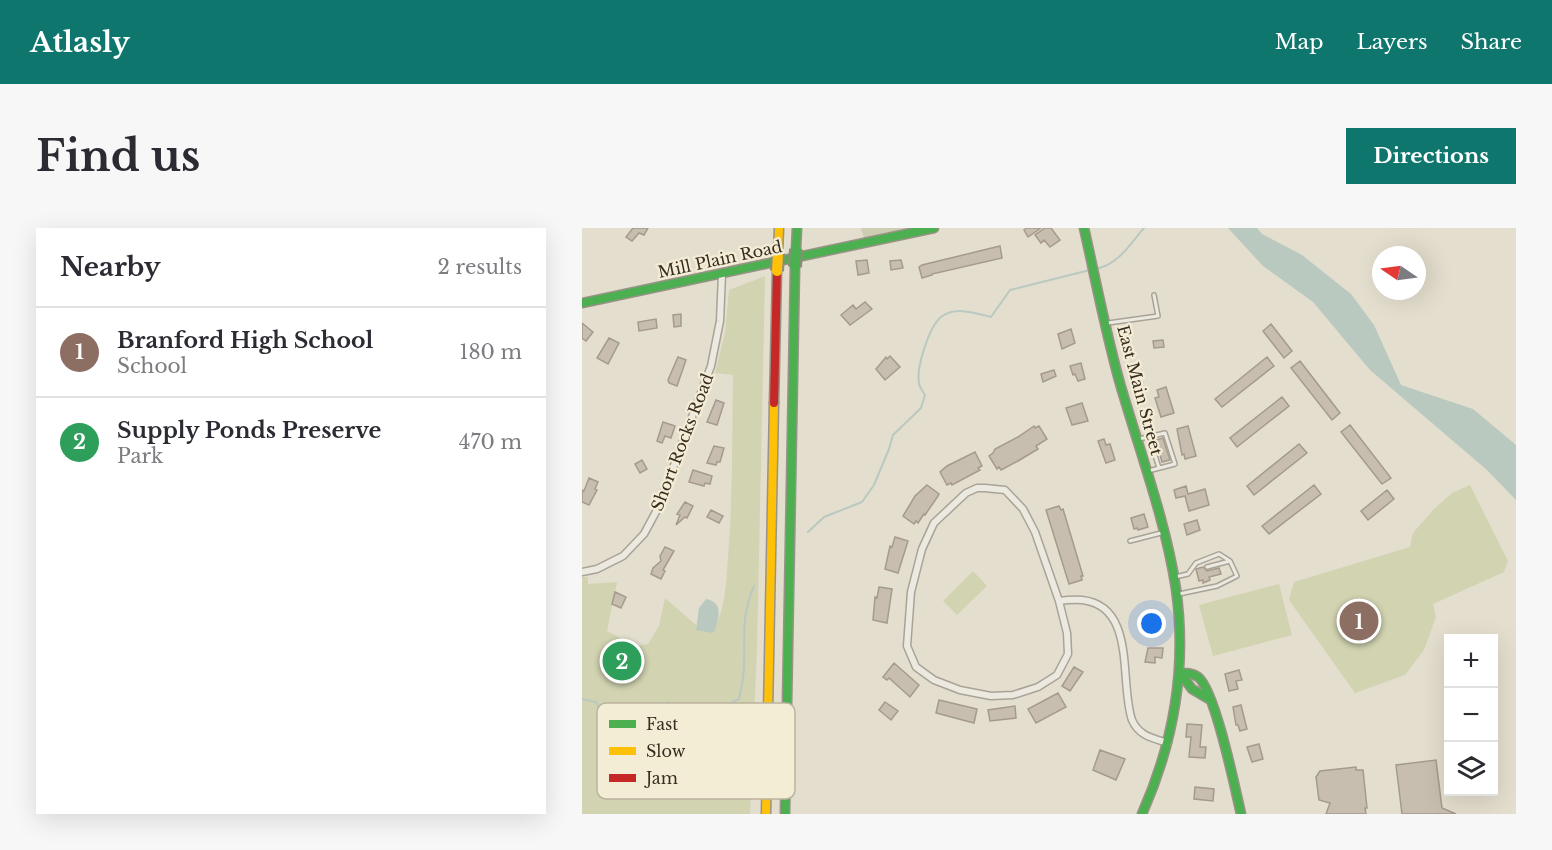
<!DOCTYPE html>
<html lang="en">
<head>
<meta charset="utf-8">
<style>
  :root { --surface:#fff; --page:#f7f7f7; --text:#2b2b33; --muted:#7c7c81; --line:#e1e1e2; --accent:#0f766e }
  body { margin:0; font-family:"Libre Baskerville",serif; background:var(--page); color:var(--text) }
  .controls { position:absolute; right:18px; bottom:18px; display:grid; overflow:hidden; border-radius:0px; box-shadow:0 6px 24px #0002 }
  .controls button { width:54px; height:54px; display:grid; place-items:center; padding:0; border:0; border-bottom:2px solid var(--line); background:var(--surface); color:var(--text); font:30px sans-serif }
  .compass { position:absolute; left:790px; top:18px; width:54px; height:54px; border-radius:50%; background:var(--surface); box-shadow:0 6px 24px #0002; rotate:283deg }
  .you { position:absolute; left:570px; top:396px; width:21px; height:21px; margin:-15px; border:4px solid #fff; border-radius:50%; background:#1a73e8; box-shadow:0 0 0 9px #1a73e833 }
  .badge { display:grid; place-items:center; width:39px; height:39px; border-radius:50%; background:var(--accent); color:#fff; font-size:20px; font-weight:700 }
  .pin { position:absolute; translate:-50% -50%; border:3px solid #fff; box-shadow:0 2px 6px #0006 }
  .list { margin:0; padding:0; list-style:none }
  h2 { display:flex; justify-content:space-between; align-items:center; height:78px; margin:0; padding:0 24px; font-size:26px }
  h2 small { font-size:20px; font-weight:400; color:var(--muted) }
  .list li { display:grid; grid-template-columns:39px 1fr auto; gap:18px; align-items:center; box-sizing:border-box; height:90px; padding:0 24px; border-top:2px solid var(--line) }
  .list b { display:block; font-size:22px; white-space:nowrap }
  .list p { margin:0; font-size:20px; white-space:nowrap; color:var(--muted) }
  .list em { font-size:20px; font-style:normal; color:var(--muted) }
  .icon { flex:none; width:33px; height:33px; fill:none; stroke:currentColor; stroke-width:2; stroke-linecap:round; stroke-linejoin:round }
  .map { position:relative; flex:none; width:934px; height:586px; overflow:hidden; border-radius:0px }
  header { display:flex; align-items:center; gap:36px; box-sizing:border-box; height:84px; padding:0 30px; background:var(--accent); color:#fff }
  header strong { font-size:28px }
  nav { display:flex; gap:33px; margin-inline-start:auto; font-size:21px }
  .intro { display:flex; align-items:center; justify-content:space-between; box-sizing:border-box; height:144px; padding:0 36px }
  h1 { margin:0; font-size:42px }
  .button { padding:15px 27px; border-radius:0px; background:var(--accent); color:#fff; font-size:21px; font-weight:700 }
  main { display:flex; gap:36px; padding:0 36px }
  aside { flex:1; background:var(--surface); border-radius:0px; box-shadow:0 6px 24px #0002 }
  .map>svg:first-child { display:block }
  .green { fill:#d1d3b1 }
  .cemetery { fill:#cccdb1 }
  .water { fill:#b9c9c0 }
  .lines { fill:none; stroke-linecap:round; stroke-linejoin:round }
  .stream { stroke:#b9c9c0; stroke-width:2 }
  .building { fill:#c8beaf; stroke:#a49a8d; stroke-width:1.5 }
  .lane-casing { stroke:#a9a397; stroke-width:6 }
  .street-casing { stroke:#a9a397; stroke-width:9 }
  .fast-casing { stroke:#999387; stroke-width:11 }
  .slow-casing { stroke:#999387; stroke-width:11 }
  .jam-casing { stroke:#999387; stroke-width:11 }
  .lane { stroke:#ece9e0; stroke-width:3 }
  .street { stroke:#ece9e0; stroke-width:6 }
  .fast { stroke:#4caf50; stroke-width:8 }
  .slow { stroke:#ffc107; stroke-width:8 }
  .jam { stroke:#c62828; stroke-width:8 }
  .fast-bridge-casing { stroke:#8f897e; stroke-width:14; stroke-linecap:butt }
  .slow-bridge-casing { stroke:#8f897e; stroke-width:14; stroke-linecap:butt }
  .fast-bridge { stroke:#4caf50; stroke-width:10 }
  .slow-bridge { stroke:#ffc107; stroke-width:10 }
  .labels { text-anchor:middle; stroke-width:4.5; stroke-linejoin:round; paint-order:stroke }
  .street-label { font-size:16px; fill:#382c20; stroke:#f4edd5 }
  .key { fill:#f4edd5; stroke:#bcb39f; stroke-width:1.5 }
  .key-label { font-size:16px; fill:#382c20 }
</style>
</head>
<body>
<header>
<strong>Atlasly</strong>
<nav><a>Map</a><a>Layers</a><a>Share</a></nav>
</header>
<div class="intro"><h1>Find us</h1><a class="button">Directions</a></div>
<main>
<aside>
<h2>Nearby<small>2 results</small></h2>
<ul class="list">
<li><span class="badge" style="background:#8d6e63">1</span><div><b>Branford High School</b><p>School</p></div><em>180 m</em></li>
<li><span class="badge" style="background:#2e9e5b">2</span><div><b>Supply Ponds Preserve</b><p>Park</p></div><em>470 m</em></li>
</ul>
</aside>
<div class="map">
<svg width="934" height="586" viewBox="0 0 934 586">
  <rect width="100%" height="100%" fill="#e4dece"/>
  <path class="green" d="M183,48l-8,371 -7,167h-168v-237h6v7l29,-2 -10,49 28,15 13,-2 11,-18 6,-28 31,27 1,5 14,3c15,-21 15,-50 17,-75 5,-60 4,-122 5,-183l-18,-2 10,-40 4,-43z
    M888,257l38,76 -4,11 -71,32 3,13 -12,33 -19,25 -50,18 -66,-93 5,-18 116,-35 3,-14 21,-24 18,-16z
    M391,343l14,15 -30,29 -14,-14z
    M697,356l13,51 -79,21 -14,-51z"/>
  <path class="cemetery" d="M279,0h48l-45,10z"/>
  <path class="water" d="M646,0h29l5,6 40,21 49,39 23,31 27,60 72,24 43,36v55l-29,-30 -117,-100 -57,-68 -50,-36z
    M124,371c18,3 13,20 8,33l-3,1 -15,-3 3,-22z"/>
  <g class="lines">
    <path class="stream" d="M514,41c23,-5 33,-24 48,-41
      M226,304l16,-15 38,-15 12,-17 15,-36 4,-14 28,-27 4,-13c-2,-4 -6,-8 -6,-12 -3,-15 10,-56 22,-66 14,-11 34,-4 50,0l19,-27 80,-20
      M0,471l14,3 9,16c17,5 34,7 52,0l5,-12 6,-4 5,4 2,12 12,3h13l21,-14 18,-8c2,-10 5,-22 5,-33 1,-31 -3,-50 10,-80"/>
  </g>
  <path class="building" d="M51,0h15l-4,7 -5,-2 -7,8 -6,-4z
    M445,0h14l-13,9 -4,-7z
    M463,0h6l9,12 -10,7 -6,-7 -3,3 -6,-8z
    M418,18l2,12 -70,16v1l-10,3 -3,-11 3,-2z
    M285,32l2,13 -11,2 -2,-14z
    M319,32l2,8 -12,2 -1,-9z
    M283,74l7,7 -22,16 -9,-10 12,-10 3,4z
    M99,86v12l-7,1 -1,-12z
    M74,91l1,9 -18,3 -1,-9z
    M0,95l11,9 -7,9 -4,-3z
    M689,96l21,27 -8,7 -21,-27z
    M489,101l4,14 -13,6 -4,-15z
    M27,110l10,5 -11,21 -11,-6z
    M581,112l1,7 -10,1 -1,-7z
    M308,128l10,11 -15,13 -9,-11 10,-12 1,2z
    M96,129l8,3 -9,26 -8,-3 -1,-3z
    M685,129l7,9 -52,41 -7,-8z
    M718,133l40,52 -8,7 -41,-52z
    M499,135l4,16 -7,2 -3,-7 -2,1 -3,-9z
    M472,142l2,6 -13,6 -2,-8z
    M584,159l8,26 -13,4 -6,-19 4,-1 -2,-7z
    M700,169l7,9 -52,41 -7,-9z
    M134,172l8,3 -7,22 -10,-3z
    M500,175l6,18 -16,4 -6,-17z
    M81,194l12,4 -4,12 -6,-2 -3,7 -5,-2z
    M768,197l41,53 -9,6 -41,-52z
    M452,198l1,2 4,-2 8,13 -11,7 2,3 -20,12 -17,9 -2,-3 -2,2 -8,-13 4,-3 2,-4 23,-12z
    M606,198l8,30 -11,3 -1,-5 -2,1 -5,-26z
    M581,210l7,22 -8,2 -6,-22z
    M522,211l2,6 4,-1 5,16 -9,3 -8,-22z
    M717,216l8,9 -53,42 -7,-9z
    M132,218l10,2 -4,14h-3l-1,3 -9,-2z
    M393,224l7,14 -4,2 2,2 -28,15 -1,-2 -4,2 -7,-13 7,-6z
    M60,232l5,9 -7,4 -5,-9z
    M111,242l19,6 -2,8 -5,-1 -1,3 -15,-4z
    M7,250l9,4 -3,7 2,1 -8,15 -7,-3v-12l2,1z
    M345,257l12,9 -1,2 -13,19 -1,-1 -6,9 -2,-2 -2,3 -11,-8 12,-20z
    M732,257l7,9 -52,40 -7,-8z
    M604,258l2,8 17,-5 4,16 -20,6 -4,-15 -9,2 -2,-8z
    M805,262l7,9 -26,21 -7,-9z
    M103,274l8,4 -6,12 -2,-1 -9,8 4,-10 -3,-1z
    M477,278l2,4 2,-1 20,67h-2l1,4 -13,4 -23,-74z
    M129,282l12,6 -4,7 -12,-6z
    M562,286l4,13 -10,3 -1,-2 -3,1 -3,-11z
    M615,292l3,10 -13,5 -3,-11z
    M313,309l13,4 -10,32 -13,-4 5,-23 2,1z
    M83,319l9,4 -11,19 2,1 -4,8 -10,-5 2,-6 8,-7 -1,-5z
    M621,339l4,4 12,-3 2,6 -12,3 1,3 -7,3v-3l-4,1 -3,-12z
    M297,359l13,2 -5,34 -14,-3 2,-23 2,1z
    M33,364l11,5 -5,11 -9,-4z
    M566,420h15l-1,10 -7,-1v6l-10,-1z
    M312,435l25,22 -9,12 -21,-19 -2,2 -4,-3z
    M492,439l9,5 -13,19 -8,-5z
    M657,442l3,10 -6,1 2,8 -9,2 -4,-17z
    M476,465l8,14 -30,16 -8,-14z
    M357,472l38,9 -3,14 -38,-10z
    M303,474l13,9 -7,9 -12,-10z
    M659,477l6,24 -7,2 -2,-6h-2l-3,-18z
    M433,478l1,12 -26,3 -2,-11z
    M605,496l15,1 -2,22h6l-1,11 -16,-1 2,-20h-5z
    M677,516l4,15 -11,3 -5,-15z
    M518,522l25,9 -9,21 -23,-10z
    M854,532l6,48 14,6h-54l-6,-49z
    M774,539v3h7l4,38h-2l1,6h-40l4,-11 -11,-3 -3,-23 4,-6z
    M613,559l19,2 -1,12 -19,-2z"/>
  <g class="lines">
    <g class="lane-casing">
      <path id="lane" d="M526,95l50,-7 -4,-21
        M567,208l10,32
        M557,211l26,-6 10,31 -27,7
        M548,313l31,-8
        M625,339l23,-6
        M593,349l13,-3 8,-11 23,-9 11,7 7,15 -20,10 -38,8"/>
    </g>
    <g class="street-casing">
      <path id="street" d="M0,344l15,-3 26,-13 21,-22 14,-26 53,-142 9,-45 2,-47
        M477,373l8,32 1,21 -11,21 -19,12 -25,8 -22,1 -31,-6 -26,-10 -18,-13 -9,-21 4,-54 11,-43 12,-26 32,-30 11,-5h8l20,2 18,19 12,23 24,69c7,-1 15,-2 23,-1 55,6 37,82 50,120 7,16 20,18 36,23"/>
    </g>
    <g class="fast-casing">
      <path id="fast" d="M502,0c12,53 22,107 37,159 19,65 45,135 55,202 11,78 -2,153 -34,225
        M214,21l1,-21
        M0,75l352,-75
        M627,471l-17,-10 -12,-16c6,0 13,0 18,4 17,13 37,111 43,137
        M203,586l10,-547"/>
    </g>
    <g class="slow-casing">
      <path id="slow" d="M196,25l1,-25
        M184,586l8,-411"/>
    </g>
    <g class="jam-casing">
      <path id="jam" d="M192,175l3,-132"/>
    </g>
    <use href="#lane" class="lane"/>
    <use href="#street" class="street"/>
    <use href="#fast" class="fast"/>
    <use href="#slow" class="slow"/>
    <use href="#jam" class="jam"/>
    <g class="fast-bridge-casing">
      <path id="fast-bridge" d="M213,39l1,-18"/>
    </g>
    <g class="slow-bridge-casing">
      <path id="slow-bridge" d="M195,43l1,-18"/>
    </g>
    <use href="#fast-bridge" class="fast-bridge"/>
    <use href="#slow-bridge" class="slow-bridge"/>
  </g>
  <g class="labels">
    <g class="street-label">
      <text transform="translate(138 31) rotate(-12)" y="6">Mill Plain Road</text>
      <text transform="translate(558 162) rotate(75)" y="6">East Main Street</text>
      <text transform="translate(100 214) rotate(-69)" y="6">Short Rocks Road</text>
    </g>
  </g>
  <rect x="15" y="475" width="198" height="96" rx="9" class="key"/>
  <rect x="27" y="492" width="27" height="8" fill="#4caf50"/>
  <rect x="27" y="519" width="27" height="8" fill="#ffc107"/>
  <rect x="27" y="546" width="27" height="8" fill="#c62828"/>
  <g class="key-label">
    <text x="64" y="502">Fast</text>
    <text x="64" y="529">Slow</text>
    <text x="64" y="556">Jam</text>
  </g>
</svg>
<div class="controls">
<button>+</button>
<button>−</button>
<button><svg class="icon" aria-label="layers" viewBox="0 0 24 24"><path d="M12 4l9 5-9 5-9-5zM3 14l9 5 9-5"/></svg></button>
</div>
<svg class="compass" viewBox="-18 -18 36 36"><path d="M0-13l5 13h-10z" fill="#e53935"/><path d="M0 13l5-13h-10z" fill="#7c7c81"/></svg>
<div class="you"></div>
<div class="pin badge" style="left:777px;top:393px;background:#8d6e63">1</div>
<div class="pin badge" style="left:40px;top:433px;background:#2e9e5b">2</div>
</div>
</main>
</body>
</html>
